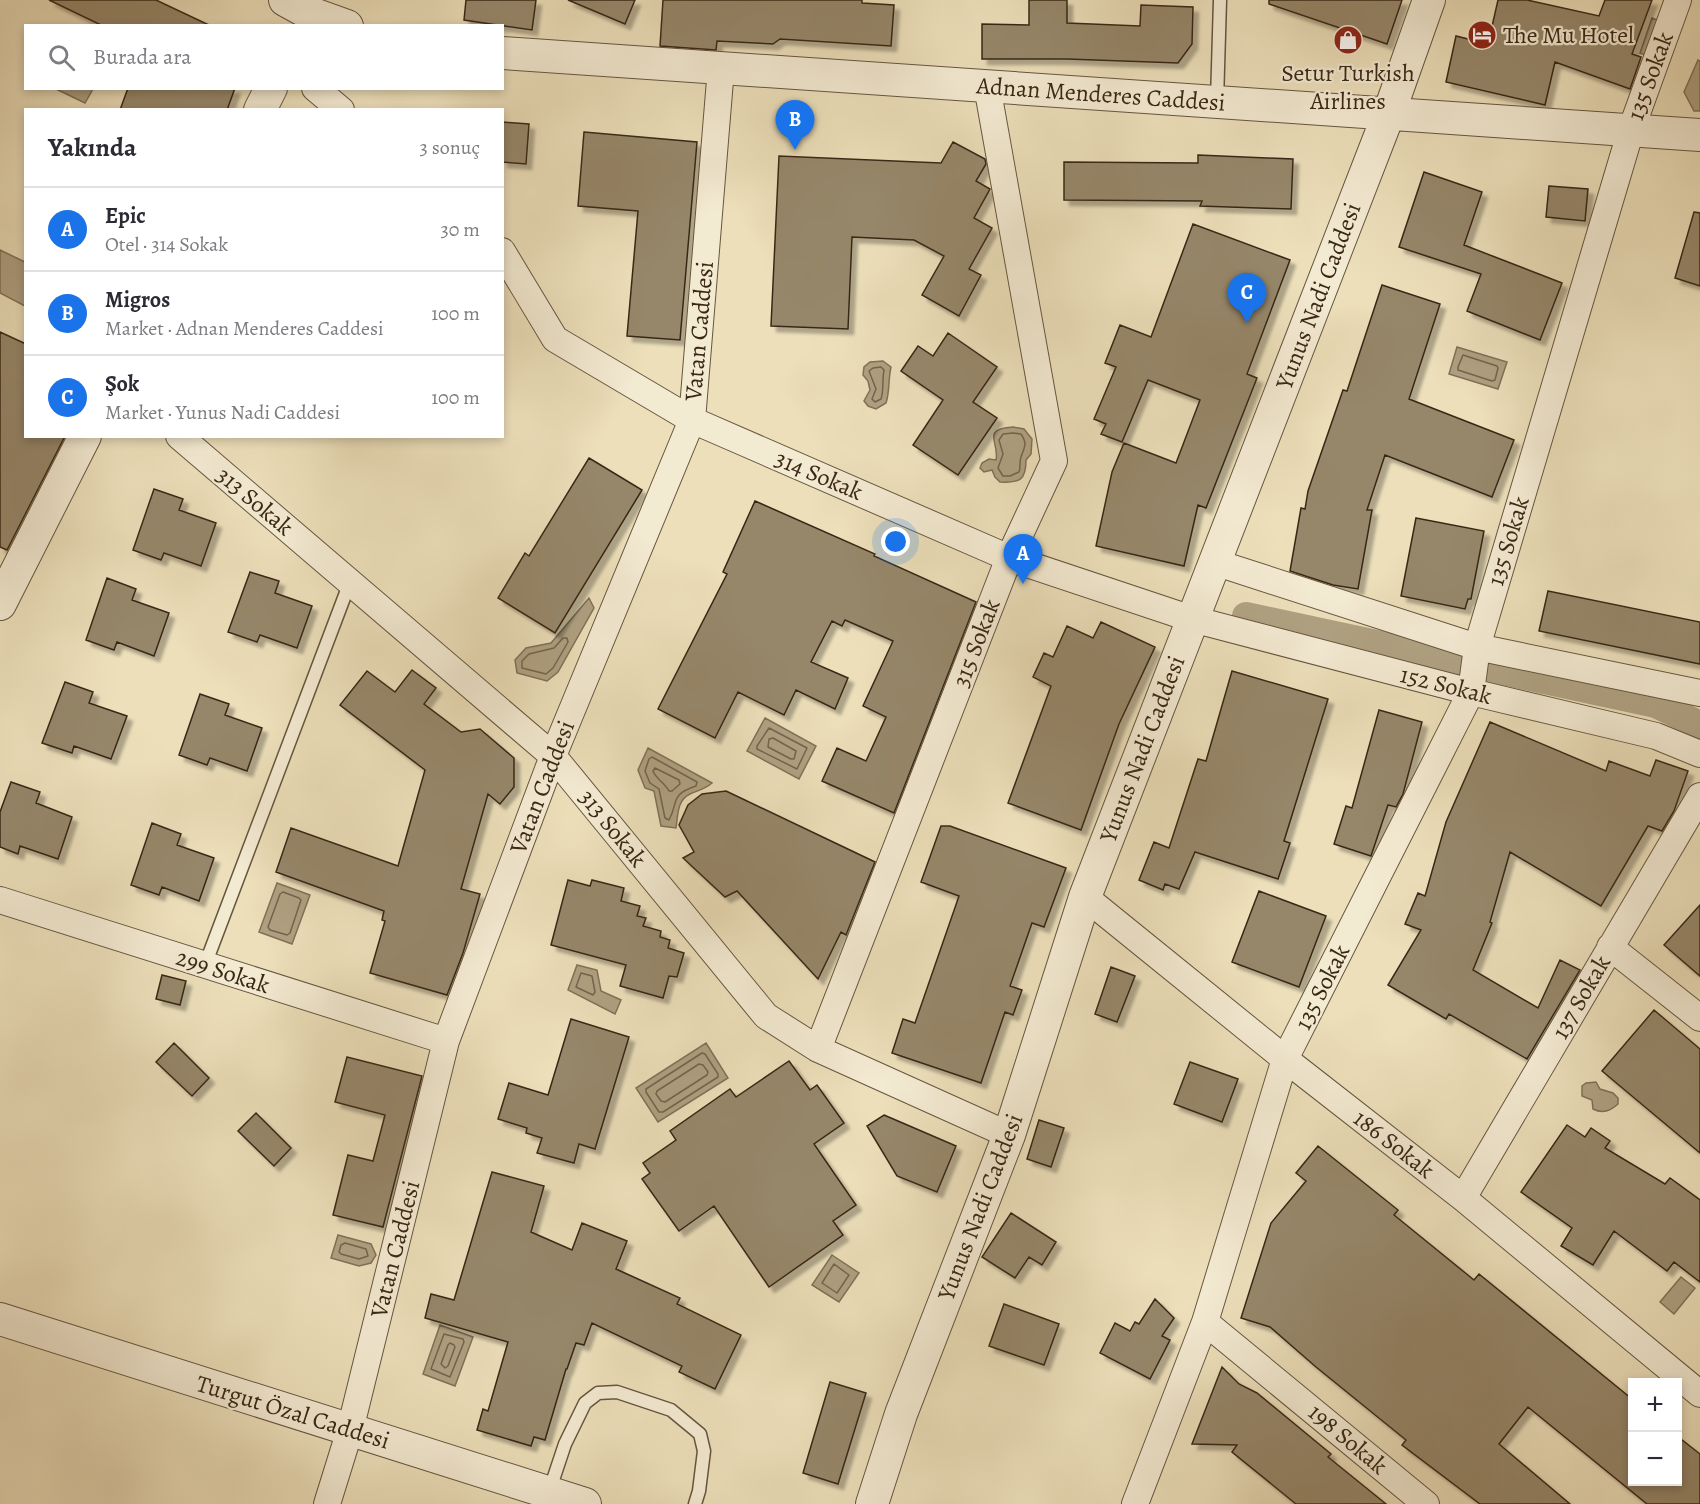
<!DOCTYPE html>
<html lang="tr">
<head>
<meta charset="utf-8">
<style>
  :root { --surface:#fff; --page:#f2f2f3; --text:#2b2b33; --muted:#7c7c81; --line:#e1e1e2; --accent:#1a73e8 }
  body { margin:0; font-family:Alegreya,serif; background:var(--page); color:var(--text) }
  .controls { position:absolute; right:18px; bottom:18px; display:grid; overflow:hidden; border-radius:0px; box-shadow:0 3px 9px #0003 }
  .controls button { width:54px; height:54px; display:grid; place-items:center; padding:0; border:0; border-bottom:2px solid var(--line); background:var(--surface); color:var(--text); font:30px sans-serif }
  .you { position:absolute; left:896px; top:542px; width:21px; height:21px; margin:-15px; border:4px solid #fff; border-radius:50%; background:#1a73e8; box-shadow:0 0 0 9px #1a73e833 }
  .badge { display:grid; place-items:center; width:39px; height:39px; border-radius:50%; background:var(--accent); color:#fff; font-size:20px; font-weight:700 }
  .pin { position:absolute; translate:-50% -50px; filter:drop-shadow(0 2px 3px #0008) }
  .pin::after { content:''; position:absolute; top:32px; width:21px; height:18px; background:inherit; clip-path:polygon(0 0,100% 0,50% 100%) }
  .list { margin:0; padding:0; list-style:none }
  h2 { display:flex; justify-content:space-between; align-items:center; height:78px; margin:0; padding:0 24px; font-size:26px }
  h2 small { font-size:20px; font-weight:400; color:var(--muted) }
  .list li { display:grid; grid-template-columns:39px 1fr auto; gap:18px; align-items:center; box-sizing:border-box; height:84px; padding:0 24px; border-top:2px solid var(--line) }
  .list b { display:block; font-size:22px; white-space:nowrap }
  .list p { margin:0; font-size:20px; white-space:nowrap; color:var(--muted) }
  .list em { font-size:20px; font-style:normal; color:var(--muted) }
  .icon { flex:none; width:33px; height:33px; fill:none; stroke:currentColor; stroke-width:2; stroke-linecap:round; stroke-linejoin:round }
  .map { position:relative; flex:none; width:1700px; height:1504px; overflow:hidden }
  .search { position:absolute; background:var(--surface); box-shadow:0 3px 9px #0003; left:24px; top:24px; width:480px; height:66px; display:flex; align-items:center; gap:15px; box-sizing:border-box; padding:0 21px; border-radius:0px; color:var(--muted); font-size:22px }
  .panel { position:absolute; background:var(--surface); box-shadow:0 3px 9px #0003; left:24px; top:108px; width:480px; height:330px; border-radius:0px }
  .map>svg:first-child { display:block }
  .water { fill:#afa182; stroke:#807157; stroke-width:1.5 }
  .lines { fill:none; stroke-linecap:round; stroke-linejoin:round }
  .shore { stroke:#74644c; stroke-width:1.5 }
  .canal { stroke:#afa182; stroke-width:28 }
  .building { fill:#96876b; stroke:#392816; stroke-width:1.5; filter:url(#shadow) }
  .service-casing { stroke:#66563f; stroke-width:15 }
  .minor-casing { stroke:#66563f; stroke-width:28 }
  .tertiary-casing { stroke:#66563f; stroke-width:34 }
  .service { stroke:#f3ead2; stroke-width:12 }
  .minor { stroke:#f3ead2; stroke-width:26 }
  .tertiary { stroke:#f3ead2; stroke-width:32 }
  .labels { text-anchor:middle; stroke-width:4.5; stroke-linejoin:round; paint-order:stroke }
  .poi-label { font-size:24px; fill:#392816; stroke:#f3ead2; text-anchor:start }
  .street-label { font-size:24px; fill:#392816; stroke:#f3ead2 }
</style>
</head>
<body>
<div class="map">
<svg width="1700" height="1504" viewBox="0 0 1700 1504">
  <defs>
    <filter id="shadow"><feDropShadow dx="5.5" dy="5.5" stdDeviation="1.5" flood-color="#0004"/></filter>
  </defs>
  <rect width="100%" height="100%" fill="#ecdfba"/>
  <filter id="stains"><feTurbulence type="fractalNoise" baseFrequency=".00333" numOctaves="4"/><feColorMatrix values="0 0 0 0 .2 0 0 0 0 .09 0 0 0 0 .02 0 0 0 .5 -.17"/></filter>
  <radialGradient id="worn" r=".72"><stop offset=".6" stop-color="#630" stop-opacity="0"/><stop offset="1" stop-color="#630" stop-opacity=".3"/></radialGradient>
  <path class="water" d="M1652,18l11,4 -18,33 -5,-2z
    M1698,60l2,1v50h-6l-10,-19z
    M56,89h37l-8,14z
    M0,250l25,12v44l-25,-13z
    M1457,347l50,15 -9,27 -49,-15z
    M883,361l8,6c-3,13 -1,24 -5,36l-10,6 -8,-3 -4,-5 6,-11 -2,-9 -5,-6 1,-8 6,-5z
    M1013,427l11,2 8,10 -1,15 -5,6c0,20 -6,23 -26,22l-5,-5 -3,-7 -8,2 -4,-4 2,-5 7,-4 7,1c4,-17 -16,-31 17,-33z
    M589,598l5,10 -36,64 -11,9 -30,-8 -2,-13 11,-12 25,-5z
    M765,718l51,28 -17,33 -52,-28z
    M648,748l64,35c-7,6 -13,7 -22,11 -13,6 -12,21 -14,34l-15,-2 -7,-35 -9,-3 -7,-18z
    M277,883l33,12 -18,49 -33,-12z
    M577,965l20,5 4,21 20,9 -6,14 -47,-24z
    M706,1043l22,35 -70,44 -22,-34z
    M1596,1082l4,7 13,4 5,5v6c-8,7 -15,10 -25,5l-1,-9 -10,-4v-10l4,-3z
    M338,1235l33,9 5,11 -5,8 -12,3 -28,-8z
    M832,1255l27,18 -20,29 -27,-17z
    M1681,1277l14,11 -21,26 -14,-12z
    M440,1325l33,12 -18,49 -32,-12z"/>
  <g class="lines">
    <path class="shore" d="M1463,355l34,11 1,2 -3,12 -3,1 -34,-11v-3z
      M881,367l3,3c-2,10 0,20 -3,29l-6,3 -3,-3 4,-10 -7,-18 4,-3z
      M1013,433l8,1c7,10 3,14 0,23 -2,5 0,11 -2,15l-9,4h-7l-5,-8 5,-14 -4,-14 4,-6z
      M563,638h4l1,4 -15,26 -7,6 -24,-6v-7l7,-7 25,-6z
      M769,728l38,20 -10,21 -40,-20v-3z
      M773,738l23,13 -2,8h-3l-23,-12 1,-8z
      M652,757l45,25 -1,4c-27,9 -17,16 -27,34l-4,-2 -6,-29 -9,-6 -5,-12 4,-12z
      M655,768l24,12 1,4 -8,7h-3c-5,-9 -13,-12 -16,-20z
      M283,892l16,6 2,2 -11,33 -3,2 -17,-5 -2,-3 12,-33z
      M581,973l11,3 3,16 -2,3 -17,-8z
      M702,1053l3,1 13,20v3l-55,35h-4l-13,-20v-3z
      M699,1064l4,1 5,7 -1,3 -42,27 -4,-1 -5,-7 1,-3z
      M345,1243l21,6 2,7 -9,3 -18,-5 -2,-2 2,-7z
      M834,1264l15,11 -12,18 -15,-10z
      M444,1334l19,5 1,3 -14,35 -19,-8z
      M450,1343l4,2 1,2 -7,19 -3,2 -4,-4 7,-19z"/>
    <path class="canal" d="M1246,616l410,88 44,21"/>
  </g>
  <path class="building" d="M49,0h107l55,26h-108z
    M466,0h70l-4,30 -68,-10z
    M568,0h67l-10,24z
    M663,0h199v3l32,2 -3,41 -111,-7 -7,5 -56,-3 -1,9 -56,-4z
    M1029,0h38v23l73,3 1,-21 52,2 -1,37 -14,19 -111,-4h-85v-35l47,1z
    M1269,0h133l-15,44 -118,-40z
    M1498,0h29l72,16 6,-16h47l-20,54 9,3 -11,32 -75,-27 -10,43 -99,-23 10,-46 32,8z
    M128,88h107l-8,22h-107z
    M502,122l27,2 -3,40 -24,-2z
    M584,132l113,10 -17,198 -53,-4 11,-125 -60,-5z
    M953,142l32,17 1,5 -10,17 14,8 -16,29 18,10 -23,41 12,6 -22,41 -37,-21 22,-39 -30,-16 -62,-3 -4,92 -77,-3 8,-170 162,7z
    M1198,155l95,4 -2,50 -91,-3 2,-5 -138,-1v-38l134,1z
    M1424,172l58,20 -18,53 98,38 -22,57 -73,-29 14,-37 -82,-27z
    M1549,186l39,3 -3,32 -39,-4z
    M1694,212l6,1v73l-25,-8z
    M1193,224l97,36 -43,114 10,4 -51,130 -8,-3 -14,61 -88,-20 16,-74 12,-29 52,20 24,-63 -52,-20 -26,62 -21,-8 5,-10 -12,-5 22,-52 -11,-4 15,-38 31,12z
    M1382,285l58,19 -31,95 105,41 -22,57 -107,-42 -18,55h5l-14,79 -25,-4 -43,-14 11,-63 4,1 3,-18 35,-101 4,1z
    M0,332l26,12v92h39l-58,114 -7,-3z
    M948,333l49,34 -24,35 24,16 -39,57 -45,-30 30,-45 -42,-29 17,-25 15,10z
    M589,458l53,32 -87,143 -57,-35 27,-45 4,3z
    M154,489l29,10 -4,11 37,13 -15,43 -37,-13 -3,7 -28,-10z
    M755,501l120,53 -1,2 102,46 -82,211 -72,-32 15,-33 29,13 20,-44 -23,-11 30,-65 -48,-21 -3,6 -10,-5 -21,41 37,16 -13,31 -39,-19 -12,25 -46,-23 -23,46 -57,-29 69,-135 -4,-2z
    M1416,518l68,13 -13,68h-3l-3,10 -64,-13z
    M250,572l29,9 -4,12 37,13 -15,42 -37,-13 -3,7 -29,-10z
    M107,578l29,11 -4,11 37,13 -15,43 -37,-14 -3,8 -28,-10z
    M1548,591l152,31v42l-161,-33z
    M1101,622l54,25 -36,77 -38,106 -73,-27 43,-117 -18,-9 11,-24 9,4 14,-31 26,12z
    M412,670l24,18 -12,16 37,28 19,-3 34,29v29l-14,17 -12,-10 -27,95 19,5 -17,59 -16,42 -77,-22 15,-52 -3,-1 2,-9 -108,-39 15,-44 107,38 27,-96 -85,-65 27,-34 28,21z
    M1232,671l96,28 -44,142 6,2 -12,36 -83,-27 -16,37 -14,-5 -2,6 -24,-10 15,-38 15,6 29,-89 8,2z
    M65,682l28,10 -4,11 38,13 -16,43 -37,-13 -2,7 -30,-10z
    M200,694l29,10 -4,11 37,13 -15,43 -37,-13 -3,7 -28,-10z
    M1379,710l43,12 -19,72 -7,13 -8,-2 -17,51 -37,-12 12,-38 6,2z
    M1490,722l116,49 3,-10 41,15 6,-16 32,11 -14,40 -12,20 -14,-5 -47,80 -91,-54 -20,70 2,1 -19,47 65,38 22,-48 20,10 -53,89 -78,-45 -3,5 -58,-34 33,-55 -16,-6 13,-31 7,3 21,-74z
    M11,782l29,10 -4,11 36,14 -14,42 -38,-13 -2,8 -18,-7v-35z
    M726,791l149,71 -29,73 -5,-3 -23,47 -81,-88 -12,6 -42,-39 11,-6 -15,-27 9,-20 14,-11z
    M152,823l29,11 -4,11 37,13 -15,43 -37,-14 -3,8 -28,-10z
    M941,826h9l116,42 -22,59 -12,-4 -22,63 12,4 -9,25 -8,-3 -24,71 -89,-30 11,-34 12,4 44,-127 -38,-14z
    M568,880l22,6 2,-6 32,8 -3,13 19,5 -3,10 9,2 -3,8 18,5 -1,6 10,3 -2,8 16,5 -7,24 -8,-1 -6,22 -43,-12 6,-21 -75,-20z
    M1259,891l67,25 -27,71 -67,-25z
    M1700,905v71l-36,-31z
    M1111,967l24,9 -18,46 -22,-8z
    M162,975l24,6 -6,24 -24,-6z
    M1654,1010l46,39v104l-98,-82z
    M571,1019l58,18 -34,112 -16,-5 -5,19 -37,-10 5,-15 -16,-5 1,-5 -29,-9 11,-36 39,12z
    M174,1043l35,35 -17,18 -36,-34z
    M347,1057l75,19 -39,151 -50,-12 15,-60 25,6 12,-46 -50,-13z
    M789,1061l21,29 7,-5 27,38 -30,21 42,61 -23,16 10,14 -74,52 -55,-81 -35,25 -37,-52 8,-6 -7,-10 33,-23 -6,-9 60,-42 6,8z
    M1190,1062l48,17 -16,43 -48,-18z
    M256,1113l35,35 -17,18 -36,-35z
    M884,1115l72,31 -19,46 -40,-16 -30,-50z
    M1039,1120l25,8 -13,39 -24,-8z
    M1567,1125l18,12 6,-9 19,13 -5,7 60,36 5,-6 30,22v82l-26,-20 -7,9 -53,-40 -21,34 -32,-19 11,-18 -51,-36z
    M1318,1146l80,64 -4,5 80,65 5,-6 153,125v83h45v-46l23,18v50h-53l-119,-97 -29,37 71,60h-90l-78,-59 4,-5 -90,-73 -46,-40 -29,-9 30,-95 35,-42 -10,-8z
    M492,1172l52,14 -13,46 41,18 10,-27 45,18 -11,28 64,29 -3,6 64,31 -26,54 -36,-17 3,-6 -90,-43 -8,22 -8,-2 -9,26h-1l-21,71 -11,-3 -3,9 -54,-16 6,-21 5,2 20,-69 -83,-24 6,-24 23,6z
    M1011,1213l45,29 -14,23 -13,-8 -14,21 -33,-21z
    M1155,1299l19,19 -12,18 8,4 -20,39 -50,-26 15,-30 15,8 5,-9 4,2z
    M1004,1304l55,20 -15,41 -55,-19z
    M1222,1367l17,17 18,9 74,61 -3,3 58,47h-90l-64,-52 5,-7 -45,-1z
    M830,1382l36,11 -28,91 -35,-11z"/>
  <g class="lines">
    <g class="service-casing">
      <path id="service" d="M1217,101l3,-101
        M205,965l145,-383
        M549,1492l16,-48 20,-41 13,-10 19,-1 54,18 29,24 4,17 -5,40 -4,13"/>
    </g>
    <g class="minor-casing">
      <path id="minor" d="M315,88l26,22
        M502,251l53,88 137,81 317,138 183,61 279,73 185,44 44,18
        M179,436l374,320 213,260 52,33 191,86
        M1214,562l263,85 223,46
        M1085,897l200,162 178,139 237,196
        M0,900l446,141
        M1610,947l90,71
        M818,1049l191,-491 45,-97 -67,-375
        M1463,1198l237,-402
        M1205,1322l221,182
        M327,1504l23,-74 96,-389 107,-285 139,-336 29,-352
        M1135,1504l70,-182 80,-263 186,-367 6,-45 154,-517 47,-130"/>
    </g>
    <g class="tertiary-casing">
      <path id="tertiary" d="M285,0l20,11 42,15
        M502,53l1198,82
        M260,110l11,-22
        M0,604l85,-168
        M0,1319l585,185
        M872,1504l29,-90 108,-279 76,-238 304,-784 40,-113"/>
    </g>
    <use href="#service" class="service"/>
    <use href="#minor" class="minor"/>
    <use href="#tertiary" class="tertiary"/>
  </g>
  <defs>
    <g id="hotel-disc" transform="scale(1.5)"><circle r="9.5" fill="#8f2418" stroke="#f3ead2"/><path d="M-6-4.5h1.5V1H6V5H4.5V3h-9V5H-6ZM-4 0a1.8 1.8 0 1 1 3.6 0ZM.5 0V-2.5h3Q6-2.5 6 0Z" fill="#fff"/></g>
    <g id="shop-disc" transform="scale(1.5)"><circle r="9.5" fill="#8f2418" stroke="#f3ead2"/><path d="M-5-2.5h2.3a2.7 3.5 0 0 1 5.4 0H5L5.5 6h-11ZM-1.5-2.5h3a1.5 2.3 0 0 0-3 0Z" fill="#fff"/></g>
  </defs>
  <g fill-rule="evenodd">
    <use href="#hotel-disc" x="1482" y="35"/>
    <use href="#shop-disc" x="1348" y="40"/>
  </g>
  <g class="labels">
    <g class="poi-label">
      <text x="1503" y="43">The Mu Hotel</text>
      <text x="1348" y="81" text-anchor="middle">Setur Turkish<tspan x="1348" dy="28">Airlines</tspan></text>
    </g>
    <g class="street-label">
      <text transform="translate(1650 76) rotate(-70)" y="8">135 Sokak</text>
      <text transform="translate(1101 94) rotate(4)" y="8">Adnan Menderes Caddesi</text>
      <text transform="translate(1318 296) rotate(-69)" y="8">Yunus Nadi Caddesi</text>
      <text transform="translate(699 331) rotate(-85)" y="8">Vatan Caddesi</text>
      <text transform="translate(819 475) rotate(23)" y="8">314 Sokak</text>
      <text transform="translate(255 501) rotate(40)" y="8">313 Sokak</text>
      <text transform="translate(1508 541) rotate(-73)" y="8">135 Sokak</text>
      <text transform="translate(976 643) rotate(-69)" y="8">315 Sokak</text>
      <text transform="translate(1446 685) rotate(14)" y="8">152 Sokak</text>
      <text transform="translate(1142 749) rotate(-69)" y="8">Yunus Nadi Caddesi</text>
      <text transform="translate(542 787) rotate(-69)" y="8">Vatan Caddesi</text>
      <text transform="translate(613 828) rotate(51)" y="8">313 Sokak</text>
      <text transform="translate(223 971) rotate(18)" y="8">299 Sokak</text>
      <text transform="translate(1322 987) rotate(-63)" y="8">135 Sokak</text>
      <text transform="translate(1581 997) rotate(-60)" y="8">137 Sokak</text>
      <text transform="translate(1394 1144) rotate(38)" y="8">186 Sokak</text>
      <text transform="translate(980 1207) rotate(-69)" y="8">Yunus Nadi Caddesi</text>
      <text transform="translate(395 1249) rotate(-76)" y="8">Vatan Caddesi</text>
      <text transform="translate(293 1412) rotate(17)" y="8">Turgut Özal Caddesi</text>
      <text transform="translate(1348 1439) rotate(40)" y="8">198 Sokak</text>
    </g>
  </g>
  <rect width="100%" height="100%" filter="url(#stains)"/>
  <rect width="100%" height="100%" fill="url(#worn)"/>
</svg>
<div class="controls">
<button>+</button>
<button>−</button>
</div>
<div class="you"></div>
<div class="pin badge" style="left:1023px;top:584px">A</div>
<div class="pin badge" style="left:795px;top:150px">B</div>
<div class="pin badge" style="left:1247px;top:323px">C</div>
<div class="search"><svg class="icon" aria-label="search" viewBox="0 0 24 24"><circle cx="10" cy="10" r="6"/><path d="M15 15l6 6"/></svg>Burada ara</div>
<section class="panel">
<h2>Yakında<small>3 sonuç</small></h2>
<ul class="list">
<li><span class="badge">A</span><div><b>Epic</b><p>Otel · 314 Sokak</p></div><em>30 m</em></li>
<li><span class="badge">B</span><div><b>Migros</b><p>Market · Adnan Menderes Caddesi</p></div><em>100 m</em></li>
<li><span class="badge">C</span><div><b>Şok</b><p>Market · Yunus Nadi Caddesi</p></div><em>100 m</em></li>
</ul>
</section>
</div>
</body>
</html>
